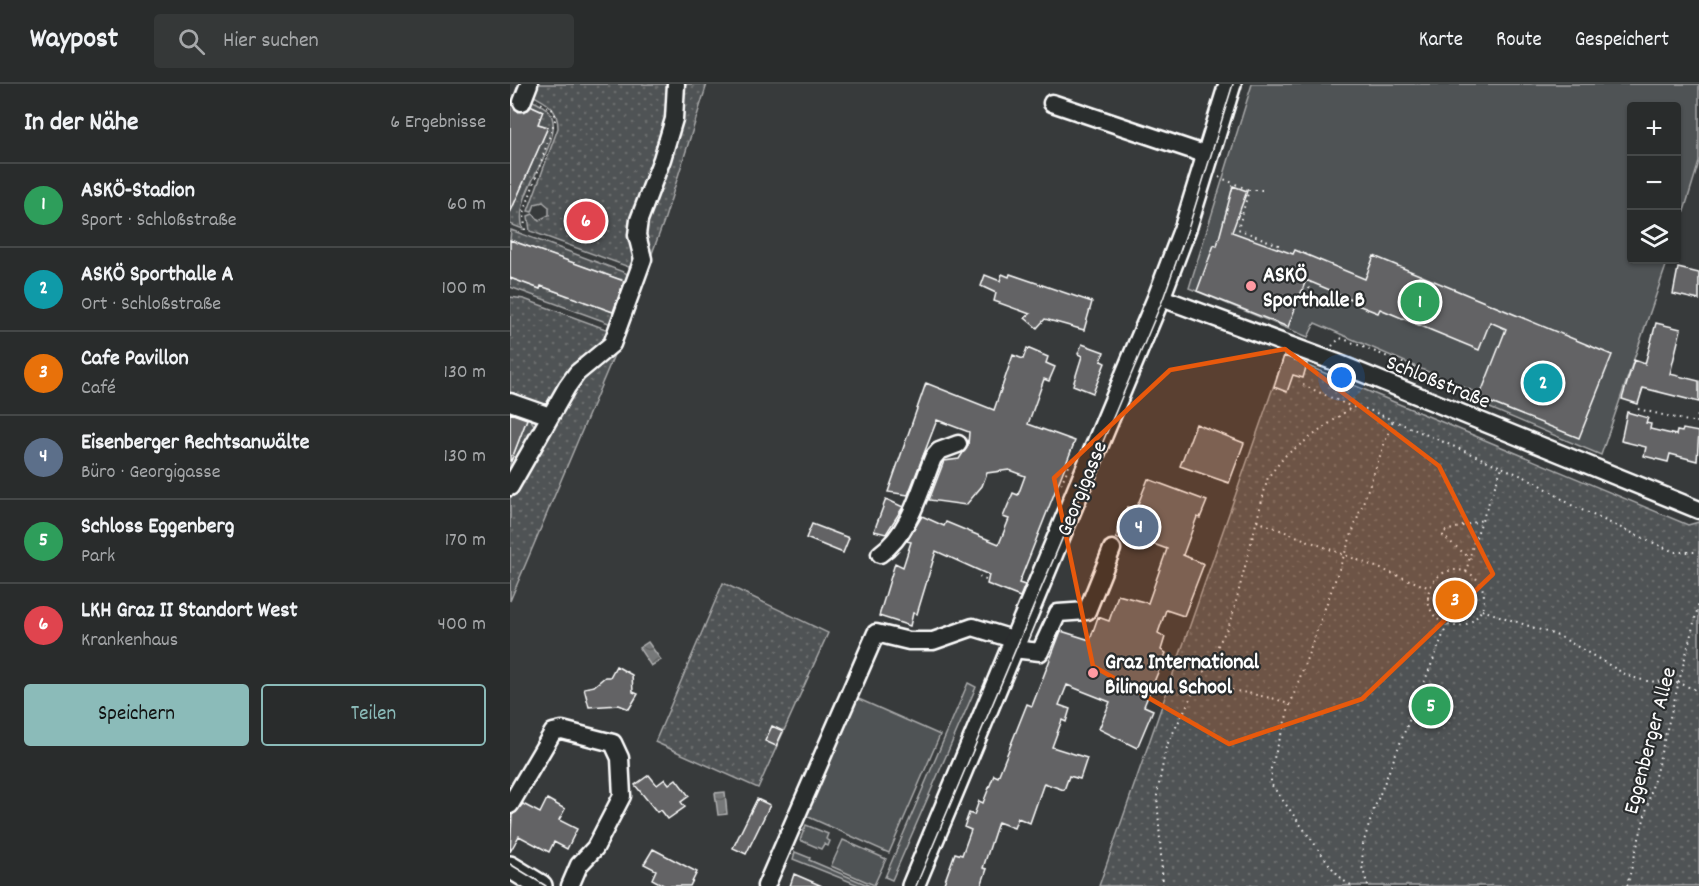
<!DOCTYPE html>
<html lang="de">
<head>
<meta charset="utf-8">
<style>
  :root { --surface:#292c2c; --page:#353838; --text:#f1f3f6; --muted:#a5a7a9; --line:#454848; --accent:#8bbbb9 }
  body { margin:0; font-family:Dekko,sans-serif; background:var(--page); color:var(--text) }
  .controls { position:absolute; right:18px; top:18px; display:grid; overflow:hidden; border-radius:6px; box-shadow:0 2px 4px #0004 }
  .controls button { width:54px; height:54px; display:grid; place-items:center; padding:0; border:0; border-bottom:2px solid var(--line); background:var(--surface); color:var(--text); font:30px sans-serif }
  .you { position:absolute; left:832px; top:294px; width:21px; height:21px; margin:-15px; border:4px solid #fff; border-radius:50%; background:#1a73e8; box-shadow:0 0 0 9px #1a73e833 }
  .badge { display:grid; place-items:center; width:39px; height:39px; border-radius:50%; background:var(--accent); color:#fff; font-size:20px; font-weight:700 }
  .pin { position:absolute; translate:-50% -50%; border:3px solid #fff; box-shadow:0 2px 6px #0006 }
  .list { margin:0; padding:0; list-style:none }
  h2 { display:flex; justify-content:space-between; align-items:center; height:78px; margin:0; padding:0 24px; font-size:26px }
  h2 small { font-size:20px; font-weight:400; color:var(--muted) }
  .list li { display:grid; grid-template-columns:39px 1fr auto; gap:18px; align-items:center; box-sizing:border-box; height:84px; padding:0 24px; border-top:2px solid var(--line) }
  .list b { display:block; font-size:22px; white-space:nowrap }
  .list p { margin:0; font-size:20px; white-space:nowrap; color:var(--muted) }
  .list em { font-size:20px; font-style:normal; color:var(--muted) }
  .actions { display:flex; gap:12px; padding:18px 24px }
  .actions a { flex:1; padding:14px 0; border:2px solid var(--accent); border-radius:6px; text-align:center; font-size:21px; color:var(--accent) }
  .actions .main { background:var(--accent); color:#111 }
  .icon { flex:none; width:33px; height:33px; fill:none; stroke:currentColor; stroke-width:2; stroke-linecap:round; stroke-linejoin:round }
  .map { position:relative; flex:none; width:1189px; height:802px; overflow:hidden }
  header { display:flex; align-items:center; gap:36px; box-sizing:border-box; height:84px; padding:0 30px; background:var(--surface); border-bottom:2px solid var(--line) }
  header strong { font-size:28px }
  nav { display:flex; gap:33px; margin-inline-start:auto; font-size:21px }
  .search { width:420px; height:54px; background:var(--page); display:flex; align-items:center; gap:15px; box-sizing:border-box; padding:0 21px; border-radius:6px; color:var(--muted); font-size:22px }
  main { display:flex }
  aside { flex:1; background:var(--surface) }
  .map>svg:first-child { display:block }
  .grass { fill:url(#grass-dots); stroke:#a8a9aa; stroke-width:1.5 }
  .garden { fill:#505354; stroke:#a8a9aa; stroke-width:1.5 }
  .water { fill:url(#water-waves); stroke:#adaeaf; stroke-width:1.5 }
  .building { fill:#636465; stroke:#fff; stroke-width:1.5 }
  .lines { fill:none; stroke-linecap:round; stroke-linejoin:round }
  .minor-casing { stroke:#fff; stroke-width:21 }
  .major-casing { stroke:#fff; stroke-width:26 }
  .path { stroke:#fff; stroke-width:2; stroke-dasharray:1.5 4.5; stroke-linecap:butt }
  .minor { stroke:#2a2d2e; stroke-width:16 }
  .major { stroke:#2a2d2e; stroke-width:21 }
  .tram { stroke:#fff; stroke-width:1.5 }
  .marked { fill:#e8590c; fill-opacity:0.2; stroke:#e8590c; stroke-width:4.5; stroke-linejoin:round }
  .poi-dot { fill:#ff9aa2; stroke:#2a2d2e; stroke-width:2 }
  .labels { text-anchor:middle; stroke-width:4.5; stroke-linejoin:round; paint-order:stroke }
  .poi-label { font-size:22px; font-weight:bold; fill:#fff; stroke:#2a2d2e; text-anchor:start }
  .street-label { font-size:22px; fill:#fff; stroke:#2a2d2e }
</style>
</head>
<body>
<header>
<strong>Waypost</strong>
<div class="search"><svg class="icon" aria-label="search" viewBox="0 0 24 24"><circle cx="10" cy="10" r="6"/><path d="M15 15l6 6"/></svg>Hier suchen</div>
<nav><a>Karte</a><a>Route</a><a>Gespeichert</a></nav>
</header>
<main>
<aside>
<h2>In der Nähe<small>6 Ergebnisse</small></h2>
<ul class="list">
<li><span class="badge" style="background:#2e9e5b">1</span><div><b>ASKÖ-Stadion</b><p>Sport · Schloßstraße</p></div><em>60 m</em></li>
<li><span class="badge" style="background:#0f9aa8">2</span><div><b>ASKÖ Sporthalle A</b><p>Ort · Schloßstraße</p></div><em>100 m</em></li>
<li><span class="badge" style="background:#e8710a">3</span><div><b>Cafe Pavillon</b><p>Café</p></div><em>130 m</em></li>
<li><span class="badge" style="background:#5c6f8a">4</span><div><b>Eisenberger Rechtsanwälte</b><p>Büro · Georgigasse</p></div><em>130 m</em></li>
<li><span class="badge" style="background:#2e9e5b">5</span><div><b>Schloss Eggenberg</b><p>Park</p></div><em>170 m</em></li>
<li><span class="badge" style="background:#e0444e">6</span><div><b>LKH Graz II Standort West</b><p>Krankenhaus</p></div><em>400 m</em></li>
</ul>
<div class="actions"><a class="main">Speichern</a><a>Teilen</a></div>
</aside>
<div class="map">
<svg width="1189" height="802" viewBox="0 0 1189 802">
  <defs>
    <pattern id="grass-dots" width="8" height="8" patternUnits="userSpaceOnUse" patternTransform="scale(1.5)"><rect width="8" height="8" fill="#505354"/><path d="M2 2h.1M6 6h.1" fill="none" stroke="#6a6d6e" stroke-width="1.8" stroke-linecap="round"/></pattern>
    <pattern id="water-waves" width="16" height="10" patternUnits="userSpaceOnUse" patternTransform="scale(1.5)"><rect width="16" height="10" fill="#767879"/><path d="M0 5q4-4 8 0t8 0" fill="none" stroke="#616262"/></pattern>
  </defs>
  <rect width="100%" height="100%" fill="#373a3b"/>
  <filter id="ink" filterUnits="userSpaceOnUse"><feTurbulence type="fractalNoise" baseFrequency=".0167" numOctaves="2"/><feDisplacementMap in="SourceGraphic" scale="12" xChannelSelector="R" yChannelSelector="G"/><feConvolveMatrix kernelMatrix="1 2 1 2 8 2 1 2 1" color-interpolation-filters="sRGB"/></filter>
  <g filter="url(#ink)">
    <path class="grass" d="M21,0h143l-1,24 -35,110 -1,52 -107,-39 -2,-15 5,-2 6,6 10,-5v-8l-6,-5 -8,2 -3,8 -4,-1 30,-83c0,-21 -12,-26 -30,-35z
      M168,0h29l-43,137 -45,122 -109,258v-108l65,-110 44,-52 20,-95z
      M16,14c9,4 23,9 26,19 10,31 -40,75 -29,112l-13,-5v-11l38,-86 -10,-3 4,-13 -18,-8z
      M1,146l115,43 4,8 -13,45 -107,-39v-9l30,11 1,-3 73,26 12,-30 -116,-42z
      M0,213l14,2 90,33 -67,75 -37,-9z
      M774,272l404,169 11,-3v364h-600z
      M0,324l19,9 7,11 -26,51v-15l17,-45 -17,-6z
      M213,499l105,50 -70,155 -103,-46z"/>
    <path class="garden" d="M742,0h447v78l-22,72 -1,-128h-44v154h36l-67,195 -130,-55 4,-8 -160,-69 -7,14 -119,-49z
      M458,599l8,4 -84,193 -7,-3z
      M344,613l86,38 -51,118 -87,-39z
      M296,741l22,9 -2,5 4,2 -2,5 -4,-2 -3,5 -21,-9z
      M333,756l43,19 -12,26 -43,-19z
      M285,768l15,6 -1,2 61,26h-9l-68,-27z"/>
    <path class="water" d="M138,558l13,18 -10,6 -12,-18z
      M215,708l2,22 -9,1 -3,-22z"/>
    <path class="building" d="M0,14l4,10 5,4 9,-2 4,-4 11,5 -5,13 10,3 -38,86z
      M723,102l14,5 -15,41 61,22 2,-4 70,29 9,-23 238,99 -33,83 -100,-40 27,-69 -16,-7 -11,28 -99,-41 -2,4 -23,-9 1,-3 -50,-21 -18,47 -91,-36 17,-46 3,1z
      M0,156l114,41 -11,31 -72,-26 -1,3 -30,-11z
      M1168,184l21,5v27l-26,-6z
      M492,190l7,3 1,-3 82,28 -8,28 -39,-11 -8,9 -12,-10 5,-4 -36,-13 2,-8 -15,-7 4,-11 15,6z
      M1146,239l25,6 -11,45 29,7v21l-56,-14 -5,16 -16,-5 12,-39 11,4z
      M572,260l22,8 -3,9 4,2 -12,30 -20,-8 9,-29 -4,-2z
      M517,264l21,9 -2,6 9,4 -6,14 -5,-2 -16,45 47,17 -56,142 6,2 -5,12 -33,-13 2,-9 -53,-24 -19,63 -4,-1 -3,13 -31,-10 16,-53 8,4 8,-25 -4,-1 15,-25 22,10 2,-4 53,22 10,-25 -6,-2 10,-24 5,2 7,-19 -16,-6 -22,3 -5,13 -16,19 -37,-5 15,-39 15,-2 9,-14 1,-13 -32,-12 -29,75 -20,-3 38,-109 68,27 19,-55 10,4z
      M774,272l23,8 -4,14 -10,-3 -6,17 -13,-5z
      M1117,328l21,6 -2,5 5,1 -1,5 26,6 1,-4 5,1 1,-3 16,3 -2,29 -27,-7 -2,8 -24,-6 2,-9 -25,-6z
      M0,329l17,6 -16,42h-1z
      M686,340l48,19 -15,40 -49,-17z
      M638,395l59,22 -7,17 -3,-1 -14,38 21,9 -20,52 -18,-6 -8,23 7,4 -4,13 5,3 -22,53 9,4 -16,38 -38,-19 11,-27 -43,-17 -8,20 11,4 -4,13 -4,-2 -10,27 35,11 -7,21 -11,-3 -5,14 -20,-7 -14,40 -12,-5 -4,10 -16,-6 -15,46 4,1 -6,17h-38l12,-33 7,2 9,-25 -7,-3 5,-14 5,2 5,-14 4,2 11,-28 4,2 29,-73 5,2 29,-75 29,9 8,-23 11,4 9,-26 30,8 19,-54 -22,-8 -3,7 -26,-10 11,-31 9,2z
      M376,415l17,8 -17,27 -12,-3z
      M302,440l37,14 -6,15 -37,-15z
      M931 516a14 14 0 1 1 28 0a14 14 0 1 1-28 0Z
      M106,582l16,9 1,17 5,2 -9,15 -10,-4 -30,2 -5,-19 10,-2 11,-9h5z
      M262,642l11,5 -7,15 -11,-5z
      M139,691l8,10 8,-6 4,5 7,-5 13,17 -8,6 4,5 -17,12 -7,-9 -4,2 -22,-27z
      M37,715l18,10 -6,11 18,9 -10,20 -13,-7 -5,10 -30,-16 -9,16 2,-37 11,-11 17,9z
      M247,715l13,6 -24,49 -13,-6z
      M143,765l44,23 -7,14h-25l-13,-7 4,-9 -12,-6z
      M284,790l28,12h-32z"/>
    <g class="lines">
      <g class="minor-casing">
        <path id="minor" d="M12,18l7,-18
          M542,19l155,52
          M649,213l176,65 364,148
          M0,318l40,14
          M0,403l57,-100 10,-14 35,-29 31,-85 -6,-24 2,-15 23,-61 12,-40 2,-35
          M370,470c30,-21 40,-64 53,-96l6,-7 19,-7
          M503,565l27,3 18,-39 29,-2 25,-62
          M0,721l43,-73 9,-2 51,13 7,15 2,38 -27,52 -16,17 -9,21
          M256,802l110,-253 33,8h24l40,-14 43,13"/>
      </g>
      <g class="major-casing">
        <path id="major" d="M0,783l31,19
          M403,802l246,-589 27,-71 44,-142"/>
      </g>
      <path class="path" d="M709,93l30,13
        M752,106h-13l-11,39 43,17
        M15,146l-1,-17 32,-96 -3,-7 -16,-9
        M799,205l2,-7
        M822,262l8,-8 6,2 128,52 4,12
        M793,301l49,22
        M1128,325l58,14 3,-13
        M551,400l12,-27
        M747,437l173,67
        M961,475l-28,-23v-4l39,-12
        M918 514a28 28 0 1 1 56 0a28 28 0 1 1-56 0Z
        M956,488l7,-27 29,-78
        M469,493l9,4
        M972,526l79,27 67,39 18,5 32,2 21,8
        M688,599l33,-62 37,-144 18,-22 66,-48 15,2 169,73 37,24 101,46h25
        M780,621l103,-285
        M653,802l-6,-91 9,-48 32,-64 78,16 14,6 -19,63v16l61,84 12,13 9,5
        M858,802l-6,-19 1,-23 11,-35 73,-184
        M1117,802l72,-283"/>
      <use href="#minor" class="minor"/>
      <use href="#major" class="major"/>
      <path class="tram" d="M0,780l36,22
        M406,802l247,-587 26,-73 44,-142"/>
    </g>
  </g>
  <path class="marked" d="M775,265l154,117 54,108 -131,125 -133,45 -136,-78 -39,-188 116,-108z"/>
  <g class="poi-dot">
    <circle cx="741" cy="202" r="6"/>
    <circle cx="583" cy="589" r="6"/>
  </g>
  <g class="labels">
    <g class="poi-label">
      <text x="753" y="197">ASKÖ<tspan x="753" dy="25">Sporthalle B</tspan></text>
      <text x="595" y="584">Graz International<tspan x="595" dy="25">Bilingual School</tspan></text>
    </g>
    <g class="street-label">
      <text transform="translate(929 296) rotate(22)" y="8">Schloßstraße</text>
      <text transform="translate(570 404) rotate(-68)" y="8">Georgigasse</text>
      <text transform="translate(1138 656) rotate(-75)" y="8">Eggenberger Allee</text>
    </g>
  </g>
</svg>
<div class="controls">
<button>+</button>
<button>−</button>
<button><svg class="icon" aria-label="layers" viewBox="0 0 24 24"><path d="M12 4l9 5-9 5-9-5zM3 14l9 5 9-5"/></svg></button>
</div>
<div class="you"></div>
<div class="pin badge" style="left:910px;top:218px;background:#2e9e5b">1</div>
<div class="pin badge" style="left:1033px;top:299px;background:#0f9aa8">2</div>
<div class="pin badge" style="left:945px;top:516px;background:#e8710a">3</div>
<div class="pin badge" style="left:629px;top:443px;background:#5c6f8a">4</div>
<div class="pin badge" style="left:921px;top:622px;background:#2e9e5b">5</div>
<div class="pin badge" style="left:76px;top:137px;background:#e0444e">6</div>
</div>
</main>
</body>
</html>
